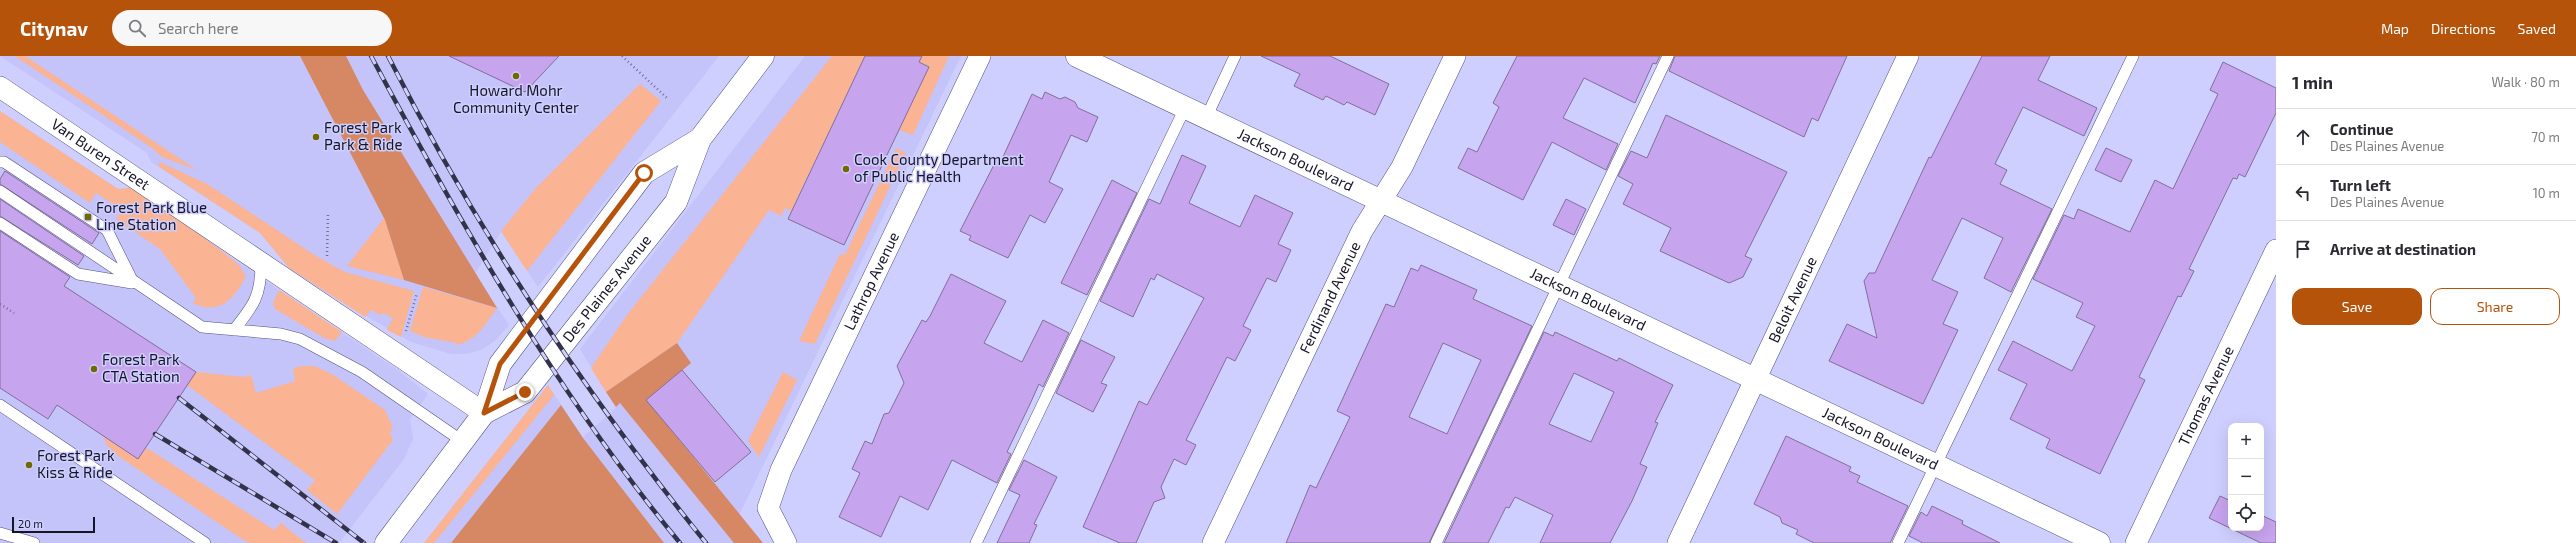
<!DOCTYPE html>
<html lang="en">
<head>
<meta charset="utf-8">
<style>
  :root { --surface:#fff; --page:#f7f7f7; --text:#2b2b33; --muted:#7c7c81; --line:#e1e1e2; --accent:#b45309 }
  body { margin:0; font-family:"Exo 2",sans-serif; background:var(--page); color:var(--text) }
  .controls { position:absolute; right:12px; bottom:12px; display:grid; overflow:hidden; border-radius:8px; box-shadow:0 4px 16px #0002 }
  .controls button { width:36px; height:36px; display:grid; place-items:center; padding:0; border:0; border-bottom:1px solid var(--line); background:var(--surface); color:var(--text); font:20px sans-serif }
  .scale { position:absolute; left:12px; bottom:10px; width:83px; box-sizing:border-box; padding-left:4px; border:2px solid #161526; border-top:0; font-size:11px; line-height:14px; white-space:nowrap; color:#161526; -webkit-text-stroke:3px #cfcfff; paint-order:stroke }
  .stop { position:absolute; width:12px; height:12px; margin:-9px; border:3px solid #b45309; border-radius:50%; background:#fff }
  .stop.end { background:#b45309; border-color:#fff; box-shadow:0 1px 4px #0008 }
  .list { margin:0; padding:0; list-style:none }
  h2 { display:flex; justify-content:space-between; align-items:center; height:52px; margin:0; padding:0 16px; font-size:17px }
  h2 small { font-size:13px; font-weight:400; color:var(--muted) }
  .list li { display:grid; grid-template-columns:26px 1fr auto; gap:12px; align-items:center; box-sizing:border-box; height:56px; padding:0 16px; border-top:1px solid var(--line) }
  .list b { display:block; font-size:15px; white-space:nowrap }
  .list p { margin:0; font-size:13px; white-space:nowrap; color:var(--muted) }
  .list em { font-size:13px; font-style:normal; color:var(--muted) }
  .actions { display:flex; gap:8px; padding:12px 16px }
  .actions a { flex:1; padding:9px 0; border:1px solid var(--accent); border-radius:12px; text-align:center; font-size:14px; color:var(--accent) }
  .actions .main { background:var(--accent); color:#fff }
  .icon { flex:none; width:22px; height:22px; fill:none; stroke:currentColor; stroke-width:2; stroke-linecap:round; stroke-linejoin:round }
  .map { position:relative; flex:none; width:2276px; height:487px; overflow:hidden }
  header { display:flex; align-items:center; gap:24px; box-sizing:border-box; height:56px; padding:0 20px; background:var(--accent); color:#fff }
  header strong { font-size:19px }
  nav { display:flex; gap:22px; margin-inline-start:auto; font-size:14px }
  .search { width:280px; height:36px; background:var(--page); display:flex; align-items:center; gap:10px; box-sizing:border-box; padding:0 14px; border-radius:22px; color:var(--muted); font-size:15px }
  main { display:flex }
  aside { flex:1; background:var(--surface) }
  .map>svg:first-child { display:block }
  .built { fill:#c4c3fa }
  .green { fill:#fab393 }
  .forest { fill:#d68864 }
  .building { fill:#c6a4ee; stroke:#826f99; fill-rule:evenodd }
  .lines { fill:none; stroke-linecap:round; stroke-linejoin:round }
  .lane-casing { stroke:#54527b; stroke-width:12 }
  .street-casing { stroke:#54527b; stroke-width:22 }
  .secondary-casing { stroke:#54527b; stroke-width:23 }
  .path { stroke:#717191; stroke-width:2.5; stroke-dasharray:1 3; stroke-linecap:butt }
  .lane { stroke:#fff; stroke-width:11 }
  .street { stroke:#fff; stroke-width:21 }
  .secondary { stroke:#fff; stroke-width:22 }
  .rail-casing { stroke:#333248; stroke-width:4.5 }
  .rail { stroke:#cfcfff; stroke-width:3; stroke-dasharray:9; stroke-linecap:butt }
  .route { stroke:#b45309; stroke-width:5 }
  .poi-dot { fill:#706902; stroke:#cfcfff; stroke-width:1.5 }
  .labels { text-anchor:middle; stroke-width:3; stroke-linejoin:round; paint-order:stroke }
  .poi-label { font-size:15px; fill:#161526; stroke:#cfcfff; text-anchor:start }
  .street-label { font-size:15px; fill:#161526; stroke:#cfcfff }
</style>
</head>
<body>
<header>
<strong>Citynav</strong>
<div class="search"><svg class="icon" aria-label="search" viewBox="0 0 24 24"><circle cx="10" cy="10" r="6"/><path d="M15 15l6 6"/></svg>Search here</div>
<nav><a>Map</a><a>Directions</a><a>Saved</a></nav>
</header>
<main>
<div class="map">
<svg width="2276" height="487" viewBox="0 0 2276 487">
  <rect width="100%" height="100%" fill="#cfcfff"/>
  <path class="built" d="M0,0h719l-181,231 -37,-55 -26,42 34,51 -13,15 -13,9 -16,5h-16l-40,-12 -76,-44 -46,-30 -29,-35 -109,-71 -4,-9z
    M805,0h156l-232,480 5,7h-310l124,-158 35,52 33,-29 -36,-59z
    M0,55l118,78 17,-2 91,67 172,116 29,23v3l-17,23 3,20 -9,20 -65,84h-339z"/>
  <path class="green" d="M15,0h10l172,114 -35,-13 -10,-9z
    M832,0h33l-74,155 -6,-3 -4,8 -12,-6 -92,133 -71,49 -15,-24 36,-53z
    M922,0h27l-36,79 -14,-5 30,-63 -10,-5z
    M640,28l21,17 -134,170 -26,-40 35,-43z
    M0,55l118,78 17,-2 91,67 13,11 7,11c-11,23 -27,40 -53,27l3,-5 -36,-49 -44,-30 6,-9 -26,-17 -6,10 -90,-61z
    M896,92l10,5 -91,191 -16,-3 41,-87 5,1z
    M160,106l47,22 109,72 29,16 69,19 -13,46 -14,-7 6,-12 -9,-5 -3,2 -10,-5 -6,7 -76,-49 -29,-35 -102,-67z
    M384,162l1,2 19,60 -57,-14z
    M423,231l74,21c-12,16 -20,33 -41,37v-2l-32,-6 -14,-6z
    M281,235l61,41 -7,9 -11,-3 -49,-29 -2,-6 5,-11z
    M303,310h11l18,8 53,36 8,18 -3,4 3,8 -56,74 -30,-24 8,-10 -128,-95 9,-13 47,5 8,-2 5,18 39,-12 -2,-13z
    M783,316l14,8 -38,77 -11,-16z
    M548,329l6,10 -120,148h-10z
    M103,380l35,23 9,-11 127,82 7,-7 25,20h-58l-130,-87 -11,-11z"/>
  <path class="forest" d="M300,0h46l17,34 134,218 -93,-28 -19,-60z
    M677,287l14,20 -44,37 116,143h-29l-114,-140 -4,4 -10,-15z
    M561,349l22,33 81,105h-213z"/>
  <path class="building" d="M449,0h110l-34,36z
    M865,0h57l-3,6 10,5 -85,178 -56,-26z
    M1261,0h69l59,28 -14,31 -28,-13 -3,3 -18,-9 -3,4 -29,-14 6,-12z
    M1517,0h143l-4,8 -3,-1 -18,40 -51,-25 -21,40 55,26 -12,26 -54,-28 -29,58 -65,-32 10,-20 9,4 22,-45 -6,-4z
    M1675,0h172l-29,65 -6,-3 -8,19 -135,-66z
    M1982,0h68l-12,24 59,28 -13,28 -61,-29 -28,57 12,6 -7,14 52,25 -41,83 -27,-14 19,-40 -41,-20 -30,62 26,12 -15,32 15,6 -35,74 -94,-43 18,-37 30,14 -13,-57 5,-8h6l54,-116 2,1z
    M2223,6l53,26v25l-31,64 -6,-3 -2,5 -4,-1 -44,91 5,2 -13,26 -3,-1 -39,81 6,3 -45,94 -54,-26 4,-9 -40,-20 17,-35 -29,-14 15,-29 59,30 23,-45 -19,-9 7,-14 -50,-24 31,-64 10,4 4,-10 52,23 25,-52 18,9 45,-95 -8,-4z
    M1045,36l15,7 5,-2 10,5 3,6 20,9 -11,25 -16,-7 -22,47 14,7 -18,34 -15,-8 -22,43 -39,-18 2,-4 -11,-5 38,-74 4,2 30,-65 10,5z
    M1666,59l121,57 -42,84 7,3 -9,18 -14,6 -69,-32 11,-23 -48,-24 10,-20 -15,-8 13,-25 16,7z
    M2106,92l26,12 -11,22 -26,-12z
    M1182,99l24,11 -17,37 51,24 15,-32 38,18 -15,31 13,6 -15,32 -9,-4 -24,48 8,4 -16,31 -8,-4 -35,71 -6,12 10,5 -10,20 -12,-6 -13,28 4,11 -11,4 -18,41h-16l-37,-16 56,-126 8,4 57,-107 -47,-24 -3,6 -3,-2 -18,39 -33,-16 49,-102 11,5z
    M5,115l94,62 -7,11 -92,-60v-5z
    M1112,124l25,13 -50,102 -26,-12z
    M0,143l84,57 -6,9 -78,-49z
    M1566,143l20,10 -12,26 -21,-10z
    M0,175l70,46 -6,9 132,86 -58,87 -81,-54 -9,14 -48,-31z
    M1421,209l56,25 -4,9 59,27 -103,217h-143l24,-58 6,3 34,-71 -13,-6 49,-107 8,3 17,-39 7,3zM1443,287l38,17 -34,74 -38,-17z
    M951,218l55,27 -22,42 38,19 21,-42 26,13 -26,54 -4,-3 -9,20 -23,48 4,2 -14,29 -45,-23 -24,50 -28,-14 -19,41 -42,-20 21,-44 -8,-4 13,-28 7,3 12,-30 5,-1 15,-30 -7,-17 25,-46 4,2 4,-6z
    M1544,276l9,4 2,-4 62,29 2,-3 54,27 -18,37 3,1 -18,41 7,3 -15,34 -22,42h-70l13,-28 -38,-18 -6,11 -3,-1 -18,36h-44zM1574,317l40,19 -23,50 -42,-18z
    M1081,284l34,17 -14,26 6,2 -14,27 -37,-19z
    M682,314l69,82 -36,30 -69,-82z
    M1786,380l65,31 -2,4 11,5 -3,6 51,24 -18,37h-76l-18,-9 2,-4 -16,-7 -2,-6 -26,-13z
    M1024,404l33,17 -23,47 3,1 -8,18h-32l23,-48 -11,-5z
    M2220,440l11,5v27h30v-13l15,7v21h-15l-52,-25z
    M1932,450l31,15 -1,3 38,19h-77l-14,-7 12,-24 6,4z"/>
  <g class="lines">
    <g class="lane-casing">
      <path id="lane" d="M1206,62l29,-62
        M0,106h4l103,68 26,52
        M0,135l202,136 79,7 19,5 62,33 100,69
        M0,167l78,51 54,9
        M234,274c20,-25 27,-34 27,-67
        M0,349l205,138
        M0,477l34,10
        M976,487l209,-435
        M1436,487l232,-487
        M1898,487l235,-487"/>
    </g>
    <g class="street-casing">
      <g id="street">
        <path id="s1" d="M0,31l484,326"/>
        <path id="s2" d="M786,487l-18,-35 13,-38 199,-414"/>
        <path id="s3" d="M1213,487l149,-312 40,-64 53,-111"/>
        <path id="s4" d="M1678,487l230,-487"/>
        <path id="s5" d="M2136,487l140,-293"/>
      </g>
    </g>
    <g class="secondary-casing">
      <g id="secondary">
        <path id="s6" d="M1077,0l1022,487"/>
        <path id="s7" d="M484,357l41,-21 151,-190 24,-63 63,-83"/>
        <path d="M386,487l98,-130 16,-49 144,-191 56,-34"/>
      </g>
    </g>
    <path class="path" d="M622,0l46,43
      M327,200l1,-42
      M0,248l14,9
      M406,275l11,-38"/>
    <use href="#lane" class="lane"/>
    <use href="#street" class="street"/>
    <use href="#secondary" class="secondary"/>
    <g class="rail-casing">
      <path id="rail" d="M371,0c91,170 186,338 309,487
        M388,0c88,173 196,336 318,487
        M179,342l185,145
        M155,378l181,109"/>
    </g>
    <use href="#rail" class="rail"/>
  </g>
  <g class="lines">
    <path class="route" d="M525,336l-41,21 16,-49 144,-191"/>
  </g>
  <g class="poi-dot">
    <circle cx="516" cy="20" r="4"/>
    <circle cx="316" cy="81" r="4"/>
    <circle cx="846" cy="113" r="4"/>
    <rect x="84" y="157" width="8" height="8" rx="2"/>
    <circle cx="94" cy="313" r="4"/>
    <circle cx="29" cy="409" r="4"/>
  </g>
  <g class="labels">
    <g class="poi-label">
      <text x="516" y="40" text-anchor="middle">Howard Mohr<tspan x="516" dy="17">Community Center</tspan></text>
      <text x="324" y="77">Forest Park<tspan x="324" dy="17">Park &amp; Ride</tspan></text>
      <text x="854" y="109">Cook County Department<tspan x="854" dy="17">of Public Health</tspan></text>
      <text x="96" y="157">Forest Park Blue<tspan x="96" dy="17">Line Station</tspan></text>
      <text x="102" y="309">Forest Park<tspan x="102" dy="17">CTA Station</tspan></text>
      <text x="37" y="405">Forest Park<tspan x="37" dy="17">Kiss &amp; Ride</tspan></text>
    </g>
    <g class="street-label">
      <text dy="5" stroke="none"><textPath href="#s1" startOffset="121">Van Buren Street</textPath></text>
      <text dy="5" stroke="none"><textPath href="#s6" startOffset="242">Jackson Boulevard</textPath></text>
      <text dy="5" stroke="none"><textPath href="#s2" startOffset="289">Lathrop Avenue</textPath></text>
      <text dy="5" stroke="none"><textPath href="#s7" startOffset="178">Des Plaines Avenue</textPath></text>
      <text dy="5" stroke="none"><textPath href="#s3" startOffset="272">Ferdinand Avenue</textPath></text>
      <text dy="5" stroke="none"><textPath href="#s4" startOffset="269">Beloit Avenue</textPath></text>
      <text dy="5" stroke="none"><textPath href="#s6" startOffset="566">Jackson Boulevard</textPath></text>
      <text dy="5" stroke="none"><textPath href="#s5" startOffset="163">Thomas Avenue</textPath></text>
      <text dy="5" stroke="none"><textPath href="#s6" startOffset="890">Jackson Boulevard</textPath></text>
    </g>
  </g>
</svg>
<div class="controls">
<button>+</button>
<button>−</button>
<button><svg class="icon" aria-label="locate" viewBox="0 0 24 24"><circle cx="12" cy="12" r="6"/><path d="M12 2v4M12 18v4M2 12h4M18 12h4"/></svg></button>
</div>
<div class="scale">20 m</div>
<div class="stop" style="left:644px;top:117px"></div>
<div class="stop end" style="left:525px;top:336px"></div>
</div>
<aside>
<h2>1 min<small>Walk · 80 m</small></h2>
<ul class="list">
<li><svg class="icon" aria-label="ahead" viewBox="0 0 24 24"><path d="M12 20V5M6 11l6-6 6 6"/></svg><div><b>Continue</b><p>Des Plaines Avenue</p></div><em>70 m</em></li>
<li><svg class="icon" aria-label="left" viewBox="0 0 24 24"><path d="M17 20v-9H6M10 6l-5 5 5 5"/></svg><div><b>Turn left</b><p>Des Plaines Avenue</p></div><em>10 m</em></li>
<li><svg class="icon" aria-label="arrive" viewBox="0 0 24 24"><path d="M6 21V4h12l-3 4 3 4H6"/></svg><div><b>Arrive at destination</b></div></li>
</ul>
<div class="actions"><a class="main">Save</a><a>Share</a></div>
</aside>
</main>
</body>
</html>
